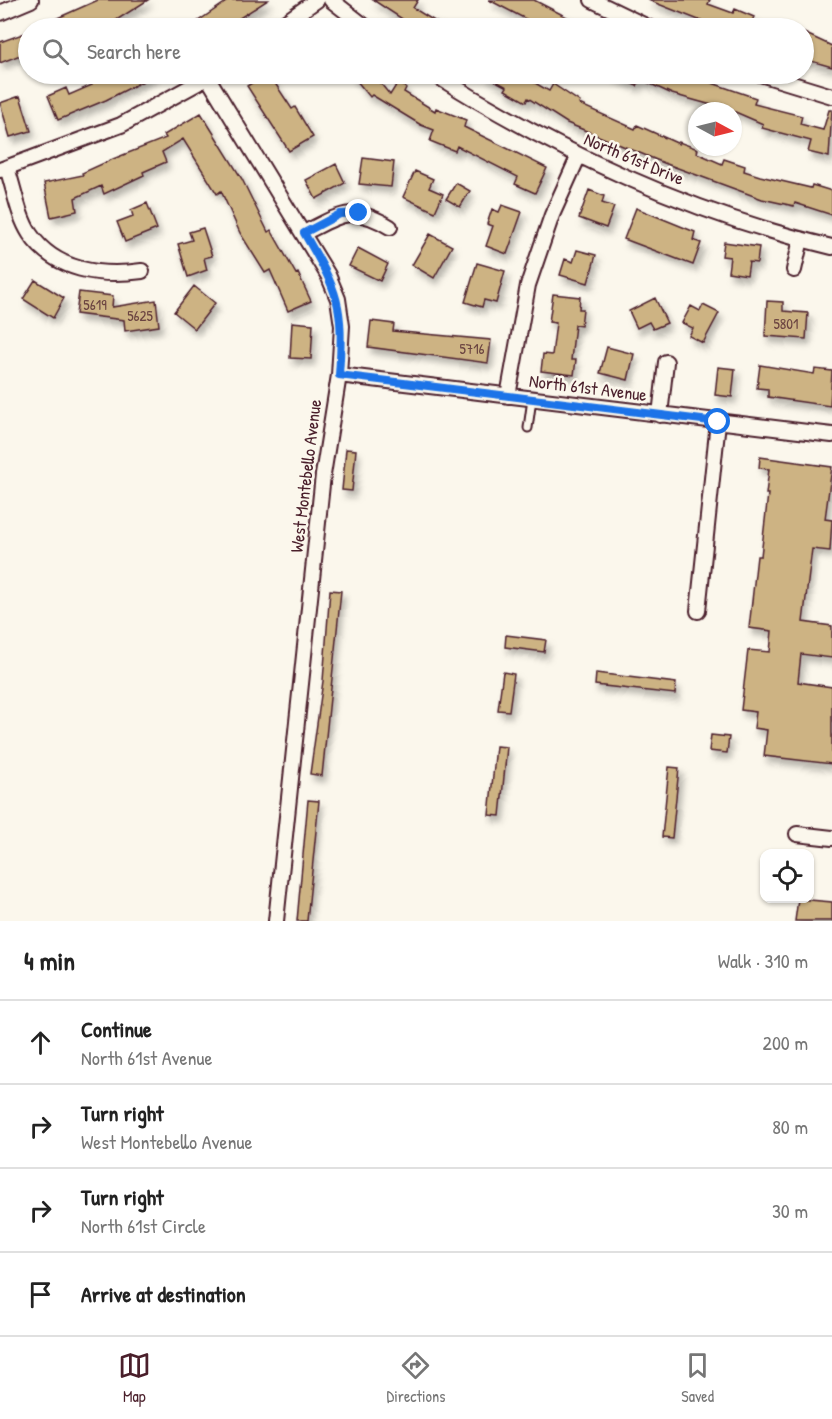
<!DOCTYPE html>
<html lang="en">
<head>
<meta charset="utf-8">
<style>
  :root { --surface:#fff; --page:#f6f6f6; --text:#222; --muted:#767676; --line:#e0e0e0; --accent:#4a1f2b }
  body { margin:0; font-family:"Patrick Hand",sans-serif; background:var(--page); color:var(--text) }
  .controls { position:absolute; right:18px; bottom:18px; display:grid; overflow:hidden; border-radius:12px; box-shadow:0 2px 4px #0004 }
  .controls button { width:54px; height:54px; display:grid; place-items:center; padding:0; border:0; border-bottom:2px solid var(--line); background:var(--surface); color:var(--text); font:30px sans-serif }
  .compass { position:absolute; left:688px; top:102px; width:54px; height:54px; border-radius:50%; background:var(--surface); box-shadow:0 2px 4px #0004; rotate:97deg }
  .stop { position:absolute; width:18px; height:18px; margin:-14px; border:4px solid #1a73e8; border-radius:50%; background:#fff }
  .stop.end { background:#1a73e8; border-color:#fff; box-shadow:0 2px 6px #0008 }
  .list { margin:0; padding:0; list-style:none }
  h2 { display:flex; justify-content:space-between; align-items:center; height:78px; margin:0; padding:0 24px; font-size:26px }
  h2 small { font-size:20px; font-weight:400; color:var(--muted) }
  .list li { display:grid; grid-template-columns:39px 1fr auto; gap:18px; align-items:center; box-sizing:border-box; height:84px; padding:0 24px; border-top:2px solid var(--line) }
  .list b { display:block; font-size:22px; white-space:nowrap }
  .list p { margin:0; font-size:20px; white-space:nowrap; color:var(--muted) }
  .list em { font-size:20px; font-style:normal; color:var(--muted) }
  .icon { flex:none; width:33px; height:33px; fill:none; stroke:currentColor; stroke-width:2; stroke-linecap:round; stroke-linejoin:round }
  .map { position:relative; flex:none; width:832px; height:921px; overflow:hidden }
  .search { position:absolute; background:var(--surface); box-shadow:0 2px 4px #0004; left:18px; right:18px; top:18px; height:66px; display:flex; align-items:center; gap:15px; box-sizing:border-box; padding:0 21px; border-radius:33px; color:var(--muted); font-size:22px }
  .sheet { height:414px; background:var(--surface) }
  nav { display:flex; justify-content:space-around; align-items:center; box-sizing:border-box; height:84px; border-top:2px solid var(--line); background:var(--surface); font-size:16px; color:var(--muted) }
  nav a { display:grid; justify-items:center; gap:3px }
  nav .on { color:var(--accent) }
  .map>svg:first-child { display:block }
  .building { fill:#cdb383; stroke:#4a1f2b; stroke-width:1.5; filter:url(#shadow) }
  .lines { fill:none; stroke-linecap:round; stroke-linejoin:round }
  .service-casing { stroke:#4a1f2b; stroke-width:11 }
  .minor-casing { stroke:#4a1f2b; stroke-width:18 }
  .service { stroke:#fbf7ec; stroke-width:7 }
  .minor { stroke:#fbf7ec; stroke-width:14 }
  .route { stroke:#1a73e8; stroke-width:8 }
  .labels { text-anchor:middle; stroke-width:5; stroke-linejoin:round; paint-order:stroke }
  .number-label { font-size:15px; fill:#6b4441 }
  .street-label { font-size:18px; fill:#4a1f2b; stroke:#fbf7ec }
</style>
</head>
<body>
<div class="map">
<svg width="832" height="921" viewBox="0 0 832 921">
  <defs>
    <filter id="shadow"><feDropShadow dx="3.5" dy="6" stdDeviation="3" flood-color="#0004"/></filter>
  </defs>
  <rect width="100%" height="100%" fill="#fbf7ec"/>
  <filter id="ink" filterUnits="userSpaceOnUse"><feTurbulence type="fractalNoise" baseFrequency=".0167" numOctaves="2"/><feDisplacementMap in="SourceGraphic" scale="12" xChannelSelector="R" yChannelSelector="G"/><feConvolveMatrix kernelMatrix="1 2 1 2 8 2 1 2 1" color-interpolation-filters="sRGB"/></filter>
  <g filter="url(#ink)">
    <path class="building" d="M98,0h50l-44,28h-69z
      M229,0h39l-44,28h-36z
      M373,0h45l-5,8 33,20h-30z
      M489,0h45l54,28h-45z
      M648,0h62l-2,4 25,9 2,-4 19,8 -5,11h-30z
      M28,32v20l-28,11v-21z
      M804,33l28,13v21l-28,-8z
      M101,74h56l-51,26 -48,20 -10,-24 18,-8 3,7 23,-10 -3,-5z
      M266,74h3l23,35 3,-2 18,30 -24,14 -42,-65z
      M351,74h22l17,21 8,-13 8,6 -2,4 31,19 1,-3 30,12 -2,7 83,41 -12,25 -20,-9 3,-7 -61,-31 -2,5 -25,-10 4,-11 -13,-5 -49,-30 -2,2z
      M483,74h48l-3,5 21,12 4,-7 27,18 -1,2 56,25 2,-4 42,19v-2l19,7 -1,4 25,11 2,-5 21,7 -1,5 16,5 51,12 1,-3 20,6v24l-37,-12 -1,3 -32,-7 -98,-36 -97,-40 -39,-25 -2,4 -21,-12 2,-3z
      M609,74h77l70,24 -2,6 48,12 -2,8 23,6 6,-20h3l-3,47 -21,-5 3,-11 -49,-13 1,-4 -30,-13 -61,-17 -32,-15 -3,7z
      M20,96l11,35 -21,6 -10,-34z
      M201,113l41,66 26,53 3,-2 25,44 2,-1 13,28 -23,10 -18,-41 -5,3 -25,-40 -19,-42 -4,3 -34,-55 -21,13 4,10 -23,10 1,3 -40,19 -3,-8 -26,12 2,13 -26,6 -7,-34 39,-8 -1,-2 31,-14 53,-21 -2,-3z
      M363,158l31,4 -3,25 -32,-3z
      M336,164l9,19 -29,16 -10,-19z
      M415,171l18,8 -4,9 14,6 -8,18 -32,-15z
      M456,183l14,8 -10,16 -14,-8z
      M589,190l15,6 -2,7 12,4 -8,21 -27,-10z
      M147,203l10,26 -32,13 -8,-20 16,-6 -2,-6z
      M502,205l20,7 -15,42 -21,-8 7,-20 -6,-2 5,-15 7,3z
      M636,208l59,24 -2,8 8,3 -8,22 -69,-26z
      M203,228l9,28 -8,2 3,12 -19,7 -10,-33 14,-4 -3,-8z
      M430,234l22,12 -18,32 -22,-13z
      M724,242l35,5 -2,16 -8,-1 -2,13 -19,-3 2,-15 -8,-1z
      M358,248l30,16 -8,17 -31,-15z
      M577,250l19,5 -8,28 -28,-8 5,-16 8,3z
      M477,263l28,8 -9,32 -12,-3 -2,7 -17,-5z
      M35,280l29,18 -11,20 -30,-19z
      M194,286l21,17 -20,26 -21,-17z
      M79,292l34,4 -1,11 44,-7 3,26 -34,5 -1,-11 -48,-6z
      M553,294l27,3 -1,12h4l-2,17 -6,-1 -4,35h5l-2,15 -33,-4 2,-17 9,1 4,-32 -7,-1z
      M655,298l12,25 -14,6 -4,-7 -12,6 -8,-17z
      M767,301l16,1v9l25,2 -2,26 -41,-3z
      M703,305l16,8 -16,30 -14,-7 4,-8 -11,-5 9,-17 9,5z
      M371,321l23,3 -1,7 10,1 88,8 -3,23 -120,-16z
      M292,322l21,2 -2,35 -21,-1z
      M607,347l27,7 -6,26 -28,-7z
      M760,365l54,9 1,-5 17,2 -2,35 -62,-9v-8l-11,-1z
      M718,367l17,2 -3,28 -17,-2z
      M346,449l10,1 -4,41 -10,-1z
      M760,457l72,10 -7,52 7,1 -2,31 -18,-2 -9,73 29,4v32l-31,-4 -3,28 34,5v77l-68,-8 3,-26 -13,-2 2,-16 -15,-2 7,-60 22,2 2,-21 -23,-3 8,-72h4l7,-62h-2l3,-25 -10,-1z
      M330,590l11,1 -19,185 -12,-2 13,-93z
      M506,635l40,5 -2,12 -39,-5z
      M503,672l11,2 -5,37 -11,-1z
      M596,673l80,10 -1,11 -80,-9z
      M711,735l18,2 -2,16 -18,-2z
      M496,746l11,1 -7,69 -11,-1z
      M669,767l10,1 -7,70 -10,-1z
      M308,800l11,1 -12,120h-10z
      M798,899l34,3v19h-37z"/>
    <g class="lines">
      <g class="service-casing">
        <path id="service" d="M528,428l4,-29"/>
      </g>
      <g class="minor-casing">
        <path id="minor" d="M331,0l36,28
          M592,0l58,28
          M0,13l31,-13
          M277,28l40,-28
          M434,74c120,76 259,141 398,173
          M760,74l72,22
          M208,78l120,197 10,24 4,27 -3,49 -16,100 -47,446
          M7,168c7,20 11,48 23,66 25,37 71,43 112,37
          M0,170l121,-45 93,-51
          M304,233c36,-18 48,-29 86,-6
          M794,270l7,-31
          M339,375l493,60
          M508,396l20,-111 24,-70 27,-60
          M660,415l6,-53
          M698,611l20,-189
          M797,834l35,4"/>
      </g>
      <use href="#service" class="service"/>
      <use href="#minor" class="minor"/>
    </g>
  </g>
  <g class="lines" filter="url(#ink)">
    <path class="route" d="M359,213l-19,1 -36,19c35,60 40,72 35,142l379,47"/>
  </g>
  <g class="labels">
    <g class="number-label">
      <text x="95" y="310">5619</text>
      <text x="140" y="321">5625</text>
      <text x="786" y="329">5801</text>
      <text x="472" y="354">5716</text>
    </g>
    <g class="street-label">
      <text transform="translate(634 159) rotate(23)" y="6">North 61st Drive</text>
      <text transform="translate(588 388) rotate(7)" y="6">North 61st Avenue</text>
      <text transform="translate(306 476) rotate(-83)" y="6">West Montebello Avenue</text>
    </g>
  </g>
</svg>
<div class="controls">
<button><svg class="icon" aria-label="locate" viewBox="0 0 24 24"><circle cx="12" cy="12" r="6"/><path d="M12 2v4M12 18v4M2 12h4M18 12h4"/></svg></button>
</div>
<svg class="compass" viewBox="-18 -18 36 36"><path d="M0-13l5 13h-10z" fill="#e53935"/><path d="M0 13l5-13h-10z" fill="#767676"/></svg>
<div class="stop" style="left:718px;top:422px"></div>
<div class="stop end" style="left:359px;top:213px"></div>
<div class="search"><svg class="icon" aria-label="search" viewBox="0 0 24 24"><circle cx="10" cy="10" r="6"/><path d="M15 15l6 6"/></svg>Search here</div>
</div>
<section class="sheet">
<h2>4 min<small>Walk · 310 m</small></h2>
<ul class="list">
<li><svg class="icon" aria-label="ahead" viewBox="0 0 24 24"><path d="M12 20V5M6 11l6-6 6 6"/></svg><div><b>Continue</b><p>North 61st Avenue</p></div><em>200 m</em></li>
<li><svg class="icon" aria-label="right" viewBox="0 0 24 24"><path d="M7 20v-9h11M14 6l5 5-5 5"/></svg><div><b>Turn right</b><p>West Montebello Avenue</p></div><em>80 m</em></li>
<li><svg class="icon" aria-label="right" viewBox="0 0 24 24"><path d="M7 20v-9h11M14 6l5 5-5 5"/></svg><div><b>Turn right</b><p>North 61st Circle</p></div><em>30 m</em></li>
<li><svg class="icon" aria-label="arrive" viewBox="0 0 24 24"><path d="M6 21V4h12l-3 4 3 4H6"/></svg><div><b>Arrive at destination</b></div></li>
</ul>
</section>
<nav>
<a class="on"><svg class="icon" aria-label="map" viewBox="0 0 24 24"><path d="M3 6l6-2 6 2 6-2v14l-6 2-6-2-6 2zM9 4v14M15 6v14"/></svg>Map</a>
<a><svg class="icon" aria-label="directions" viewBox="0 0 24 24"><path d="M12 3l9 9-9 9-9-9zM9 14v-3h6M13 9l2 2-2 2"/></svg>Directions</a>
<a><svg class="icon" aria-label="saved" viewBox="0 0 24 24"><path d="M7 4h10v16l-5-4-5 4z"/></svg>Saved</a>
</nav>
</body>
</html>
